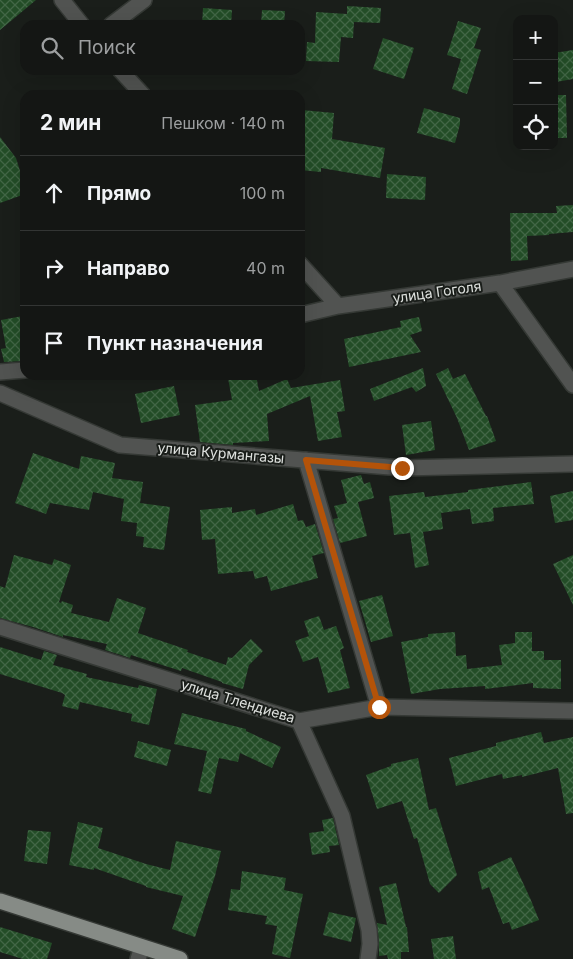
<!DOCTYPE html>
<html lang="ru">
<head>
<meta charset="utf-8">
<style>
  :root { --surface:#141614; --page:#1d1f1d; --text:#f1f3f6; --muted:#9d9fa0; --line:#333534 }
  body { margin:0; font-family:Inter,sans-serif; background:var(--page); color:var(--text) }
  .controls { position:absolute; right:15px; top:15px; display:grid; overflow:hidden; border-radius:10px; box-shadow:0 5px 20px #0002 }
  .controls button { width:45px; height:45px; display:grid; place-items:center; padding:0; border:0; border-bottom:1px solid var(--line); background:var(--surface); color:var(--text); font:25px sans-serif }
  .stop { position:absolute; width:15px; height:15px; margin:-11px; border:4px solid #b45309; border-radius:50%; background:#fff }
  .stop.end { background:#b45309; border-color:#fff; box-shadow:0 1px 5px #0008 }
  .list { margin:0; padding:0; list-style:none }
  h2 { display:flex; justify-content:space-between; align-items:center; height:65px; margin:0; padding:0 20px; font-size:21px }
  h2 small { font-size:16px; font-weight:400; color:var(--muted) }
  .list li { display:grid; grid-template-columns:32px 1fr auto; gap:15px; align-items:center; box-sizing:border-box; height:75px; padding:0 20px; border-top:1px solid var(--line) }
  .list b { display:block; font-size:19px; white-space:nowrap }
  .list em { font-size:16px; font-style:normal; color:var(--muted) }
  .icon { flex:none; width:28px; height:28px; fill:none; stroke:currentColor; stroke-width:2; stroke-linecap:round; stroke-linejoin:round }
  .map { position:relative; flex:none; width:573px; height:959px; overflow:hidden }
  .search { position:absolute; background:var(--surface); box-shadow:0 5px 20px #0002; left:20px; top:20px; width:285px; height:55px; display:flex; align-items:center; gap:12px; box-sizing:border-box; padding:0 18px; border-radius:15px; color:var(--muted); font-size:19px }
  .panel { position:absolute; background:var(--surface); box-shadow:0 5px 20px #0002; left:20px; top:90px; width:285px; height:290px; border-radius:15px }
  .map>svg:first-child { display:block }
  .building { fill:url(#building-cross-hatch) }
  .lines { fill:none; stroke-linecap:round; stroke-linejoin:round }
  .minor-casing { stroke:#353935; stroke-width:18 }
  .major-casing { stroke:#353935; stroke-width:18 }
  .minor { stroke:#515351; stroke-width:15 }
  .major { stroke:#868b86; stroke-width:15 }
  .route { stroke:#b45309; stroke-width:6 }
  .labels { text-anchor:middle; stroke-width:4; stroke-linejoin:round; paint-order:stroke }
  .street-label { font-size:14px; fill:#dee1de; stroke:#1a1e1a }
</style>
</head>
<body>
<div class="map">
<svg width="573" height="959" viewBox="0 0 573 959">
  <defs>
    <pattern id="building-cross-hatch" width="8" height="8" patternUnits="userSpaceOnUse" patternTransform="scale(1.25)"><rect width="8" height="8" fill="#234d27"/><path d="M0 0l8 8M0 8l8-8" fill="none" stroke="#426646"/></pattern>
  </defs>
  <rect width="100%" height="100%" fill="#1a1e1a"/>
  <path class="building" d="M0,0h36l-36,30z
    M347,6l34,2 -1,15 -26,-1 -1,16 -12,-1 -2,25 -33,-1 1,-19 8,1 1,-31 31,2z
    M203,8l29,2 -1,15h-29z
    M262,10l23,1 -1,14h-23z
    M458,21l23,7 -7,20 7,2 -14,44 -15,-5 9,-30 -14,-4z
    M383,38l31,10 -10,31 -31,-10z
    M573,50v29l-17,3 -2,-8v-21z
    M554,95h12l1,43h-13z
    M424,108l36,10v6l-5,19 -38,-10z
    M302,110l32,3 -2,26 53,9 -5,30 -59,-10v4l-21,-2v-22z
    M0,137l16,21 5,16 4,-3v23l-25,9z
    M387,174l39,3 -1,23 -39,-2z
    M573,205v27l-24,2v1l-22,1 1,24 -17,1 -1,-48h47l-1,-7z
    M23,316l2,10v30h-3l1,5 -19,1 -3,-13 5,-1 -5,-28z
    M419,317l3,14 -12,4 11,17 -72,15 -5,-28 57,-12 -1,-6z
    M423,368l3,18 -10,6 -4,-5 -38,14 -4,-12z
    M448,368l5,11 12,-5 21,42h1l9,25 -27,9 -12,-32 -21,-44z
    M240,375h16l3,16 28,-12 4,9 49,-8 5,31 -8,1 5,25 -24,4 -8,-45 -43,18 2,27 -36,2v2l-33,-3 -5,-37 37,-5 -4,-22z
    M174,386l6,29 -39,8 -6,-29z
    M431,421l4,29 -29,5 -4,-30z
    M33,453l46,16 2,-13 34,7 -3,15 31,4 -3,21 30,4 -6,43 -21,-3 1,-10 -8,-1 1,-13 -16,-2 3,-22 -31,-7 -4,18 -39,-7 -4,11 -31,-11z
    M361,475l3,9 6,-2 4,16 -16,4 9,34 -27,7 -7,-24 5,-1 -4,-12 13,-3 -6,-23z
    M531,482l3,22 -41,4 1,13 -22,3 -2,-15 -29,4 2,16 -20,3 6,33 -14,3 -5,-35 -16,2 -5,-39 35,-4 1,5 43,-5v-2z
    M573,491v29l-18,3 -5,-27z
    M293,504l5,17 5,-1 3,7 9,-3 9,29 -12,3 6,22 -47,13 -4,-15 -12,3 -2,-8 -35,3 -3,-35 -13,1 -2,-30 32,-3v6l23,-4 1,6z
    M14,555l38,10 2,-6 17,6 -12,37 2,1 1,-2 11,4 -2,8 38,9 8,-24 29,10 -8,25 50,17 -1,2 39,13 2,-8 4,1 19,-19 12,12 -14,14 -6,24 -21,-6v-1l-40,-14 -1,3 -50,-16 -1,3 -9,-3 -16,-5 2,-6 -44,-9v2l-30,-10 -33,-9v-32l5,2z
    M573,555v50l-20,-41z
    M382,595l11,41 -22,6 -12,-41z
    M319,616l5,14 12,-4 8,22 -4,2 10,38 -22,5 -10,-36 -15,5 -8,-21 14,-5 -5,-15z
    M455,632l1,24 10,-1 1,14 35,-4 -3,-20 16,-2v-11h17v19h12v9h17v29l-28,-1v-5l-48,6v-3l-45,3 -29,5 -10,-52 27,-5v-3z
    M0,647l41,13 3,-9 13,4 -4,10 34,9 -1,3 52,11 1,-3 18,4 -8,36 -18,-4 1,-7 -52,-12 -2,8 -16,-4 3,-11 -3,-2 -62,-19z
    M182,713l64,16v2l35,16 -9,21 -32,-15 -2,9 -19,-4 -8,36 -13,-3 9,-40 -33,-7z
    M541,732l3,11 29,-6v76l-7,1 -8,-46 -36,9v-2l-19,4 -1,-5 -46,12 -7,-28 47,-12v-3z
    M138,741l33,9 -4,16 -33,-9z
    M418,758l11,52 7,-2 21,67 -18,18 -9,-9 -13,-46 -3,1 -12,-38 -25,8 -11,-34 25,-9v-2z
    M333,818l6,27 -10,1 1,6 -18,3 -3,-22 15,-2 -2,-11z
    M78,822l25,6 -5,20 48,16 24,6 6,-29 45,10 -6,25 -20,61 -23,-8 11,-33 -37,-9v-1l-52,-18v2l-25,-5z
    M28,830l23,2 -4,32 -23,-3z
    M511,857l19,41 9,22 -27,10 -3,-8 -6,2 -14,-37 -7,3 -4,-18z
    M242,871l44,7 -2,12 19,4 -13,64 -18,-4 5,-28 -12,-2 2,-8 -39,-6 3,-21 9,1z
    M396,883l10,44h1l2,25h-8v7h-13l-1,-4 -8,1v-13l-2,-20 10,2 -8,-38z
    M329,912l27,6 -5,24 -28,-7z
    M0,927l52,16 -5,16h-24l-23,-7z
    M453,936l3,23h-22l-3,-20z"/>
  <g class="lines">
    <g class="minor-casing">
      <path id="minor" d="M62,0l20,25
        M111,25l33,-25
        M120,70l23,25
        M300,264l38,42
        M500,283l73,102
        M300,315l38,-9 162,-23 73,-14
        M0,372l25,-2
        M0,393l120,52 282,23 171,-4
        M306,460l73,247
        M0,627l299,94 80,-14 194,4
        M299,721l43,95 27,114 1,14 -2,15
        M138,959l4,-12"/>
    </g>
    <g class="major-casing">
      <path id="major" d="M0,901l180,58"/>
    </g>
    <use href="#minor" class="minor"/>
    <use href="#major" class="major"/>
  </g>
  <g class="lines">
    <path class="route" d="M379,707l-73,-247 96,8"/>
  </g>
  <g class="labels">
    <g class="street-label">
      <text transform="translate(437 292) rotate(-8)" y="5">улица Гоголя</text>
      <text transform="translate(221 453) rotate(5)" y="5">улица Курмангазы</text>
      <text transform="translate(238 701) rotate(17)" y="5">улица Тлендиева</text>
    </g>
  </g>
</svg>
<div class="controls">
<button>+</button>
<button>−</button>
<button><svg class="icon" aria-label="locate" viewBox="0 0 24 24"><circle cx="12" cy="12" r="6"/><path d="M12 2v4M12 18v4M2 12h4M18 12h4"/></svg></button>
</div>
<div class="stop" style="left:379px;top:707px"></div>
<div class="stop end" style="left:402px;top:468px"></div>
<div class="search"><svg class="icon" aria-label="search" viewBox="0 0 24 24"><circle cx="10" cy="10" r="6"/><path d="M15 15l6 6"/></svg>Поиск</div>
<section class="panel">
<h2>2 мин<small>Пешком · 140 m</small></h2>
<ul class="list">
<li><svg class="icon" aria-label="ahead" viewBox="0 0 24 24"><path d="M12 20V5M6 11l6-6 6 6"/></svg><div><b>Прямо</b></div><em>100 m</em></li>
<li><svg class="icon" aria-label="right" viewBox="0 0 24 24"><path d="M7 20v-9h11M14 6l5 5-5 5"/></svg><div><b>Направо</b></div><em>40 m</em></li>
<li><svg class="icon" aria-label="arrive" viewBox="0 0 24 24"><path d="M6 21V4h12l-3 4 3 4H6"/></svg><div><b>Пункт назначения</b></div></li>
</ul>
</section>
</div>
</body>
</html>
